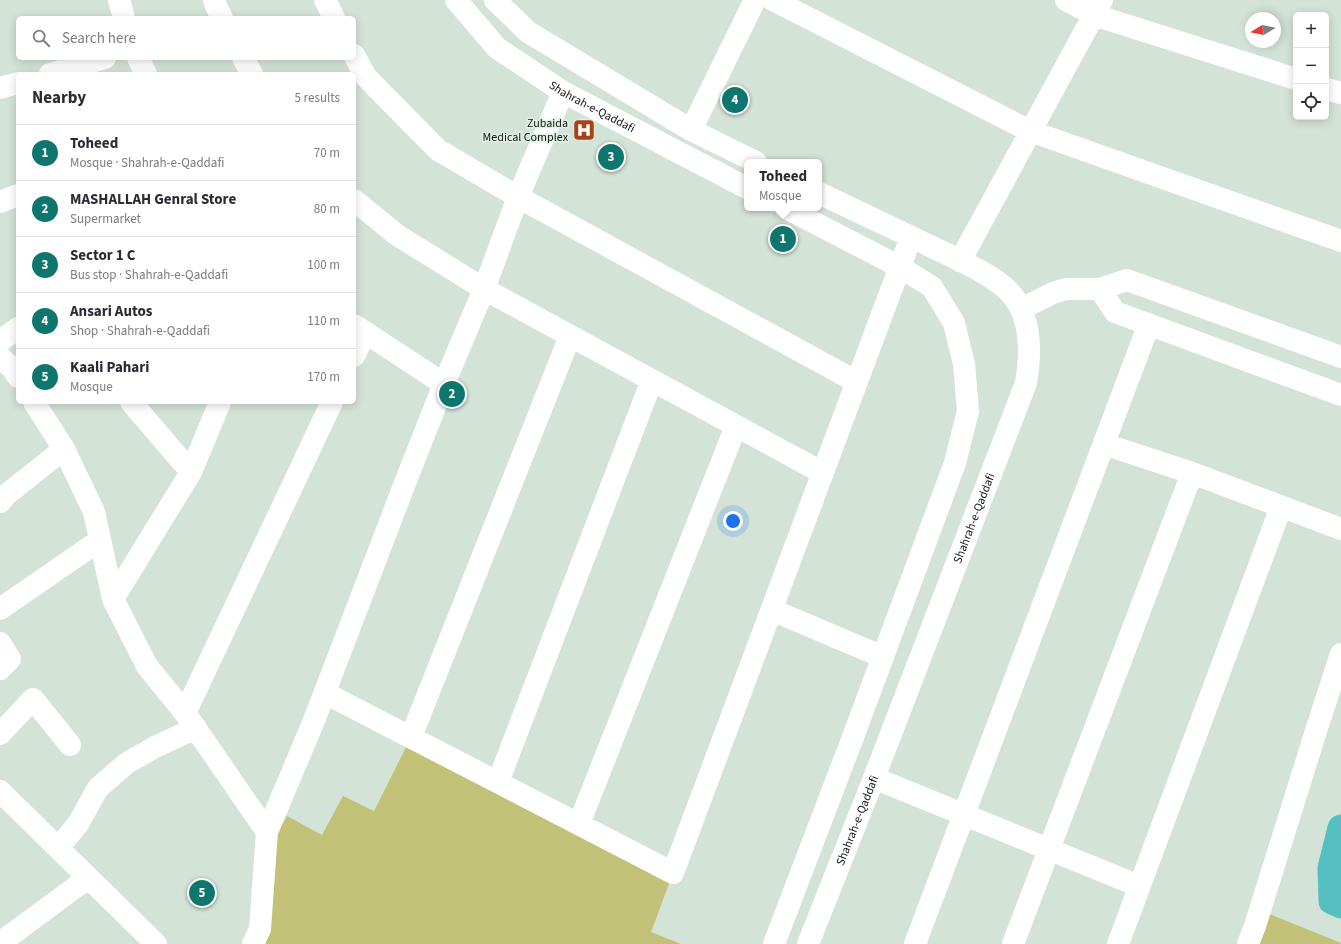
<!DOCTYPE html>
<html lang="en">
<head>
<meta charset="utf-8">
<style>
  :root { --surface:#fff; --page:#f7f7f7; --text:#2b2b33; --muted:#7c7c81; --line:#e1e1e2; --accent:#0f766e }
  body { margin:0; font-family:"Source Sans 3",sans-serif; background:var(--page); color:var(--text) }
  .controls { position:absolute; right:12px; top:12px; display:grid; overflow:hidden; border-radius:6px; box-shadow:0 2px 10px #0003 }
  .controls button { width:36px; height:36px; display:grid; place-items:center; padding:0; border:0; border-bottom:1px solid var(--line); background:var(--surface); color:var(--text); font:20px sans-serif }
  .compass { position:absolute; left:1245px; top:12px; width:36px; height:36px; border-radius:50%; background:var(--surface); box-shadow:0 2px 10px #0003; rotate:260deg }
  .you { position:absolute; left:733px; top:521px; width:14px; height:14px; margin:-10px; border:3px solid #fff; border-radius:50%; background:#1a73e8; box-shadow:0 0 0 6px #1a73e833 }
  .badge { display:grid; place-items:center; width:26px; height:26px; border-radius:50%; background:var(--accent); color:#fff; font-size:13px; font-weight:700 }
  .pin { position:absolute; translate:-50% -50%; border:2px solid #fff; box-shadow:0 1px 4px #0006 }
  .popup { position:absolute; left:744px; top:159px; width:78px; height:52px; box-sizing:border-box; display:grid; place-content:center; border-radius:6px; background:var(--surface); filter:drop-shadow(0 1px 3px #0005); font-size:13px; white-space:nowrap; color:var(--muted) }
  .popup b { font-size:15px; color:var(--text) }
  .popup::after { content:''; position:absolute; left:50%; top:100%; margin-left:-8px; border:8px solid transparent; border-top-color:var(--surface) }
  .list { margin:0; padding:0; list-style:none }
  h2 { display:flex; justify-content:space-between; align-items:center; height:52px; margin:0; padding:0 16px; font-size:17px }
  h2 small { font-size:13px; font-weight:400; color:var(--muted) }
  .list li { display:grid; grid-template-columns:26px 1fr auto; gap:12px; align-items:center; box-sizing:border-box; height:56px; padding:0 16px; border-top:1px solid var(--line) }
  .list b { display:block; font-size:15px; white-space:nowrap }
  .list p { margin:0; font-size:13px; white-space:nowrap; color:var(--muted) }
  .list em { font-size:13px; font-style:normal; color:var(--muted) }
  .icon { flex:none; width:22px; height:22px; fill:none; stroke:currentColor; stroke-width:2; stroke-linecap:round; stroke-linejoin:round }
  .map { position:relative; flex:none; width:1341px; height:944px; overflow:hidden }
  .search { position:absolute; background:var(--surface); box-shadow:0 2px 10px #0003; left:16px; top:16px; width:340px; height:44px; display:flex; align-items:center; gap:10px; box-sizing:border-box; padding:0 14px; border-radius:6px; color:var(--muted); font-size:15px }
  .panel { position:absolute; background:var(--surface); box-shadow:0 2px 10px #0003; left:16px; top:72px; width:340px; height:332px; border-radius:6px }
  .map>svg:first-child { display:block }
  .green { fill:#c2c178 }
  .lines { fill:none; stroke-linecap:round; stroke-linejoin:round }
  .canal { stroke:#56bfc1; stroke-width:27 }
  .minor { stroke:#fff; stroke-width:22 }
  .major { stroke:#fff; stroke-width:22 }
  .labels { text-anchor:middle; stroke-width:3; stroke-linejoin:round; paint-order:stroke }
  .street-label { font-size:12px; fill:#0f1410; stroke:#e1f0e4 }
  .poi-label { font-size:12px; fill:#0f1410; stroke:#e1f0e4; text-anchor:end }
</style>
</head>
<body>
<div class="map">
<svg width="1341" height="944" viewBox="0 0 1341 944">
  <rect width="100%" height="100%" fill="#d4e3d7"/>
  <path class="green" d="M411,737l262,136 -22,59 30,12h-417l13,-110 10,-18 35,19 21,-39 31,15z
    M1267,913l74,30v1h-87z"/>
  <g class="lines">
    <path class="canal" d="M1341,828l-10,40 1,33 9,4"/>
    <path class="minor" d="M119,0l5,18
      M214,0l2,6 6,12
      M325,0l9,18
      M773,0l257,131 311,110
      M1066,0l28,15 202,64
      M354,55l12,22 72,73 80,47 339,185
      M138,58l8,16
      M243,58l9,16
      M50,74l55,-16
      M0,88l18,-5
      M1326,89l15,4
      M691,130l64,-130
      M354,200l43,35 87,54 339,184
      M0,202l18,-7
      M960,261l142,-261
      M1100,289l15,23 226,83
      M1021,309l32,-16 13,-4h34l27,-9 214,77
      M354,325l90,59
      M0,341l18,-13
      M354,356l11,-23
      M0,357l12,11 6,9
      M34,402l30,47 30,63 19,87 34,67 38,47 82,119
      M131,402l60,70
      M1104,444l88,29 149,56
      M0,502l6,-7 58,-46
      M113,599l78,-127 29,-70
      M0,609l100,-69
      M772,610l111,47
      M0,643l10,16 -10,10
      M325,693l348,180 238,-636
      M185,713l147,-311
      M0,734l33,-35 37,46
      M411,737l159,-401
      M874,778l265,108
      M498,782l154,-402
      M0,791l156,153
      M579,824l157,-398
      M58,848l20,-24 20,-36 29,-25 28,-16 41,-19
      M0,943l88,-65
      M253,944l7,-15 7,-97 46,-109 92,-240 39,-99 40,-95 34,-92 45,-105
      M915,944l234,-620
      M1013,944l179,-471
      M1118,944l163,-437
      M1248,944l7,-18 61,-195 25,-77"/>
    <g class="major">
      <path id="s1" d="M456,0l41,48 66,44 184,96"/>
      <path d="M495,0l33,32 163,98 65,32"/>
      <path d="M774,944l79,-207 102,-274 13,-52 -4,-47 -10,-41 -22,-36 -32,-20 -114,-59"/>
      <path id="s2" d="M808,944l66,-166 152,-395c5,-29 6,-64 -14,-88 -16,-20 -62,-39 -86,-51 -36,-17 -71,-34 -107,-51"/>
    </g>
  </g>
  <defs>
    <g id="hospital-square" transform="scale(1.15)"><rect x="-9" y="-9" width="18" height="18" rx="4" fill="#a74217" stroke="#e1f0e4"/><path d="M-5-5h3v3.5h4V-5h3V5h-3V1.5h-4V5h-3Z" fill="#fff"/></g>
  </defs>
  <g fill-rule="evenodd">
    <use href="#hospital-square" x="584" y="130"/>
  </g>
  <g class="labels">
    <g class="street-label">
      <text dy="4" stroke="none"><textPath href="#s1" startOffset="175">Shahrah-e-Qaddafi</textPath></text>
      <text dy="4" stroke="none"><textPath href="#s2" startOffset="457">Shahrah-e-Qaddafi</textPath></text>
      <text dy="4" stroke="none"><textPath href="#s2" startOffset="133">Shahrah-e-Qaddafi</textPath></text>
    </g>
    <g class="poi-label">
      <text x="568" y="127">Zubaida<tspan x="568" dy="14">Medical Complex</tspan></text>
    </g>
  </g>
</svg>
<div class="controls">
<button>+</button>
<button>−</button>
<button><svg class="icon" aria-label="locate" viewBox="0 0 24 24"><circle cx="12" cy="12" r="6"/><path d="M12 2v4M12 18v4M2 12h4M18 12h4"/></svg></button>
</div>
<svg class="compass" viewBox="-18 -18 36 36"><path d="M0-13l5 13h-10z" fill="#e53935"/><path d="M0 13l5-13h-10z" fill="#7c7c81"/></svg>
<div class="you"></div>
<div class="pin badge" style="left:783px;top:239px">1</div>
<div class="popup"><b>Toheed</b>Mosque</div>
<div class="pin badge" style="left:452px;top:394px">2</div>
<div class="pin badge" style="left:611px;top:157px">3</div>
<div class="pin badge" style="left:735px;top:100px">4</div>
<div class="pin badge" style="left:202px;top:893px">5</div>
<div class="search"><svg class="icon" aria-label="search" viewBox="0 0 24 24"><circle cx="10" cy="10" r="6"/><path d="M15 15l6 6"/></svg>Search here</div>
<section class="panel">
<h2>Nearby<small>5 results</small></h2>
<ul class="list">
<li><span class="badge">1</span><div><b>Toheed</b><p>Mosque · Shahrah-e-Qaddafi</p></div><em>70 m</em></li>
<li><span class="badge">2</span><div><b>MASHALLAH Genral Store</b><p>Supermarket</p></div><em>80 m</em></li>
<li><span class="badge">3</span><div><b>Sector 1 C</b><p>Bus stop · Shahrah-e-Qaddafi</p></div><em>100 m</em></li>
<li><span class="badge">4</span><div><b>Ansari Autos</b><p>Shop · Shahrah-e-Qaddafi</p></div><em>110 m</em></li>
<li><span class="badge">5</span><div><b>Kaali Pahari</b><p>Mosque</p></div><em>170 m</em></li>
</ul>
</section>
</div>
</body>
</html>
